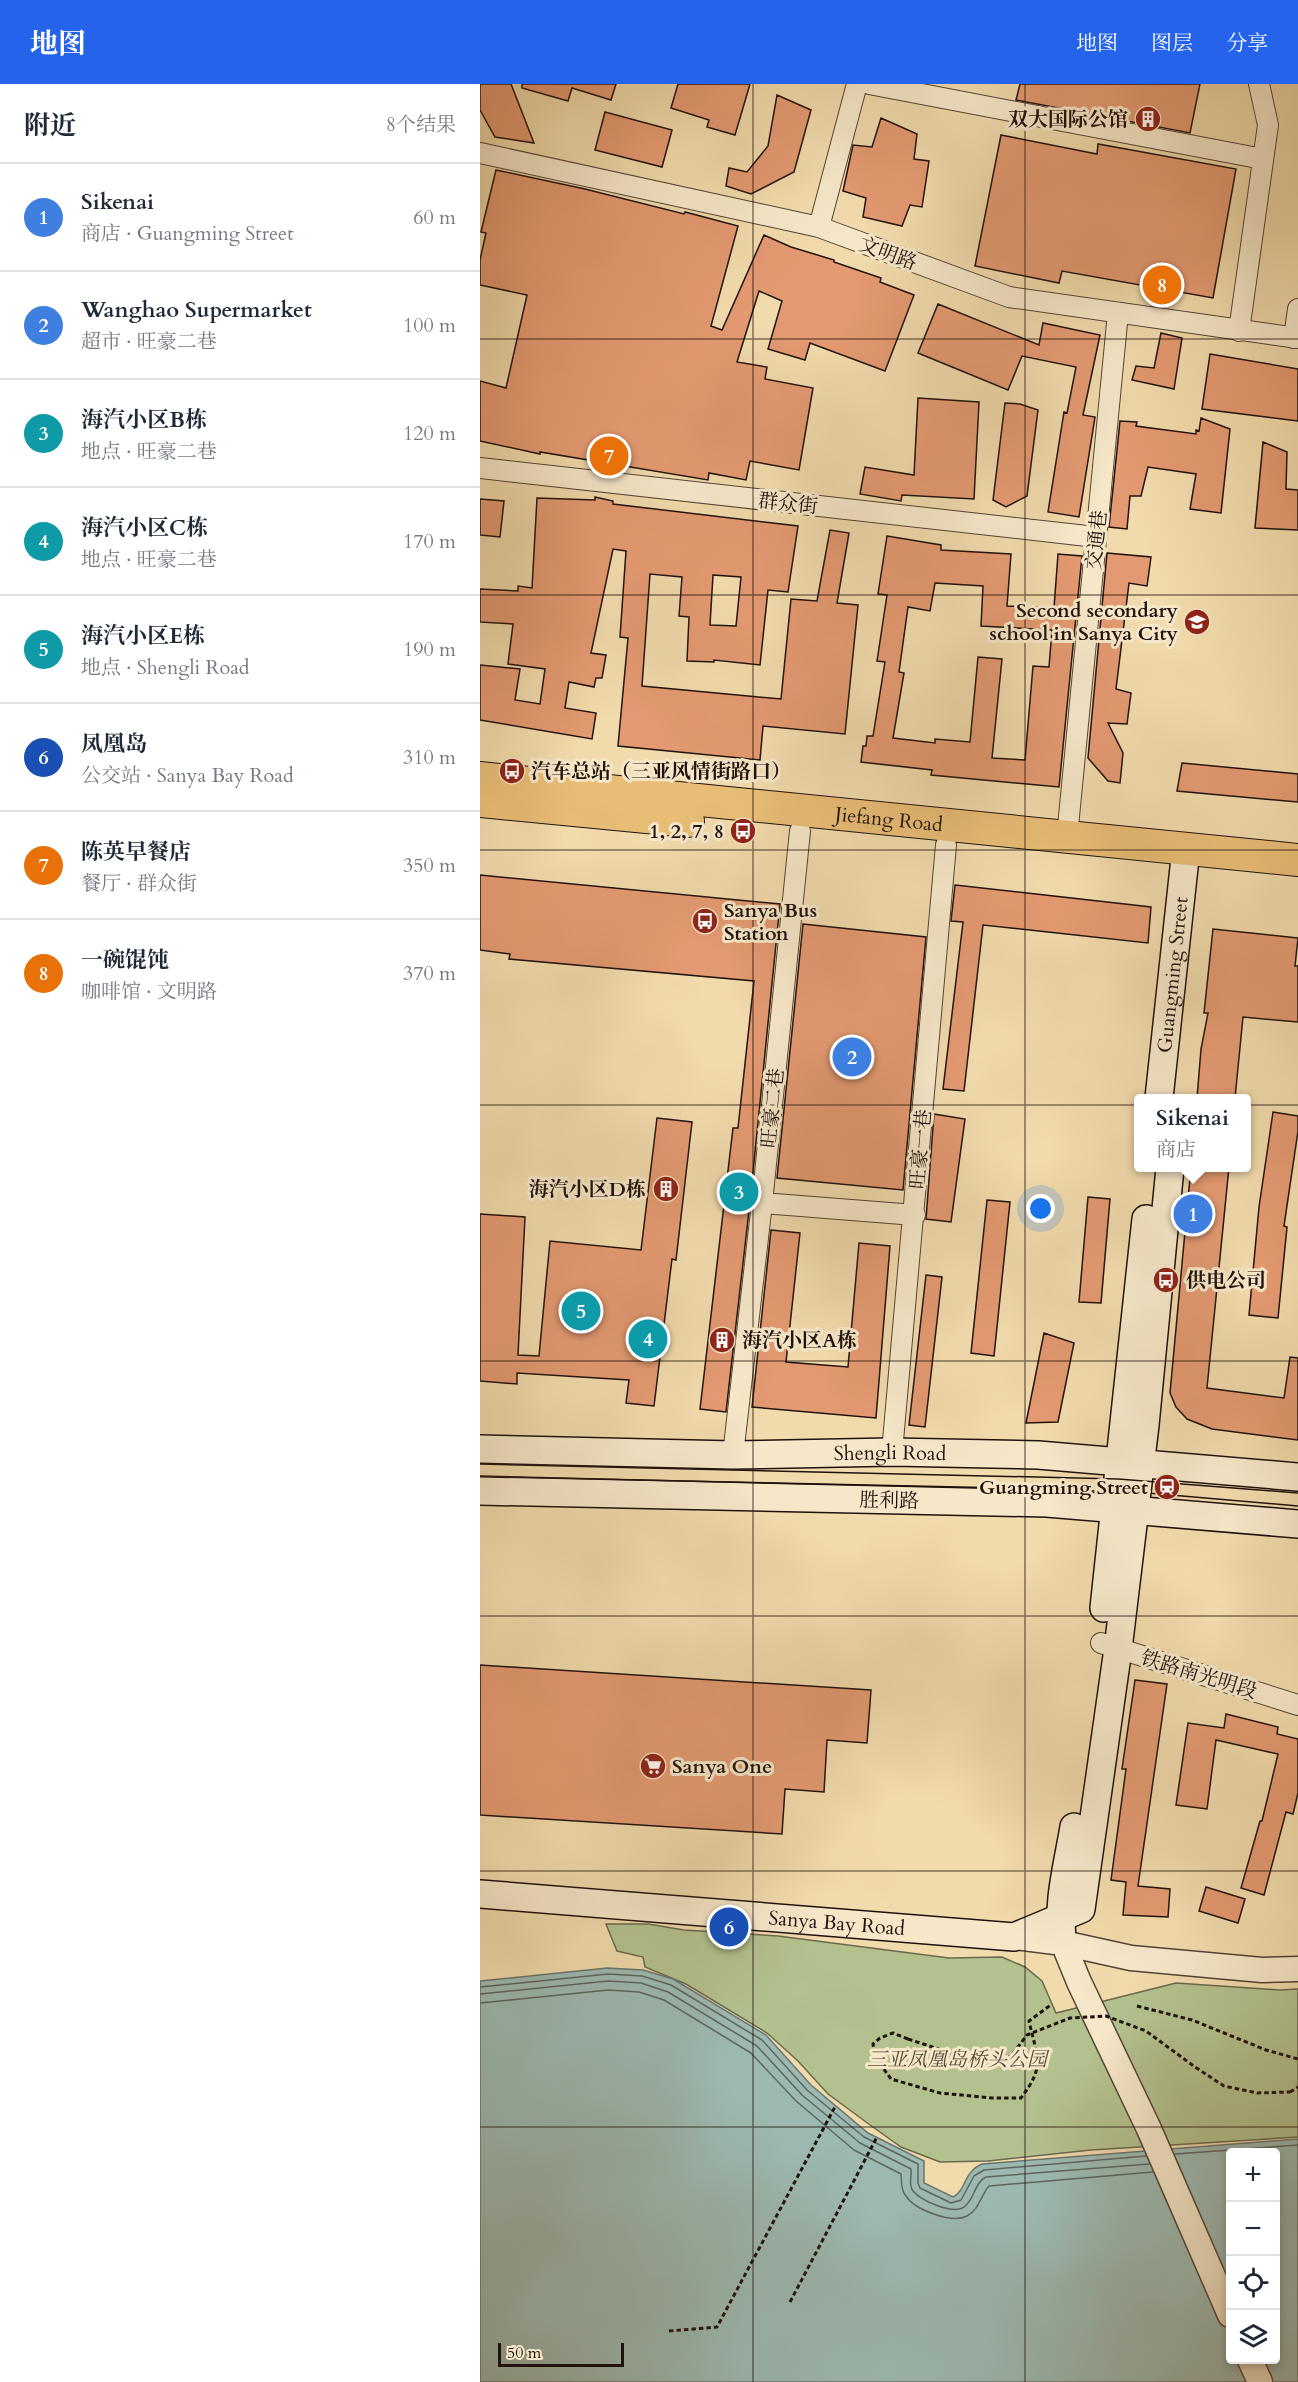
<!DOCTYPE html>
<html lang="zh">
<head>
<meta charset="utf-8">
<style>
  :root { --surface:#fff; --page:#f6f6f7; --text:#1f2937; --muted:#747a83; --line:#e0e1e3; --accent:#2563eb }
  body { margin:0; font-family:Cardo,"Noto Serif SC",serif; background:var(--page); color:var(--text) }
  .controls { position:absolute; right:18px; bottom:18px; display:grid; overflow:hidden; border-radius:6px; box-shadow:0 3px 9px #0003 }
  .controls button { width:54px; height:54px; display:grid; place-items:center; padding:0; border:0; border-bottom:2px solid var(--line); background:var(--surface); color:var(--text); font:30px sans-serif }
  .scale { position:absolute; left:18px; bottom:15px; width:126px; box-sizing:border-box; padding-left:6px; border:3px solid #20120d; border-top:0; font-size:16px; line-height:21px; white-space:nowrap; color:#20120d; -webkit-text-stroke:4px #f6e7c9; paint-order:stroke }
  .you { position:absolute; left:561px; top:1125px; width:21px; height:21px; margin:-15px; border:4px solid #fff; border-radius:50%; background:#1a73e8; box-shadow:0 0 0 9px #1a73e833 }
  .badge { display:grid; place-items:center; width:39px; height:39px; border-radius:50%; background:var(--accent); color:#fff; font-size:20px; font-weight:700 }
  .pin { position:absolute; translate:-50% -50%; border:3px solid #fff; box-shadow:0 2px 6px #0006 }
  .popup { position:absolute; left:654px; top:1010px; width:117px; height:78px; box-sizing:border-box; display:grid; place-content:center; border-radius:6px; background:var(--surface); filter:drop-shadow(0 2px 4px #0005); font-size:20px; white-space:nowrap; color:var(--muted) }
  .popup b { font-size:22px; color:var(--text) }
  .popup::after { content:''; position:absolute; left:50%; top:100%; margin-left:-12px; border:12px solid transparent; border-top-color:var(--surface) }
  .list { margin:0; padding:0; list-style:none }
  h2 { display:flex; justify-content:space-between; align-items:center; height:78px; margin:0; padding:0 24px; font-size:26px }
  h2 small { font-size:20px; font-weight:400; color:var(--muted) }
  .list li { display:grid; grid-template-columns:39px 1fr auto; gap:18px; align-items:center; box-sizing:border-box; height:108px; padding:0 24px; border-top:2px solid var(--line) }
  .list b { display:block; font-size:22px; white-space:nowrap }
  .list p { margin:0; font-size:20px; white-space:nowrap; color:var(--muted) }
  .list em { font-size:20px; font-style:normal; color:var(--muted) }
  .icon { flex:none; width:33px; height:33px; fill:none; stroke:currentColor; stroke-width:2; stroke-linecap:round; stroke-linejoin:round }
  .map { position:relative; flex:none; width:818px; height:2298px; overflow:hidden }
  header { display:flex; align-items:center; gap:36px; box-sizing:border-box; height:84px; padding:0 30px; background:var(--accent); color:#fff }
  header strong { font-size:28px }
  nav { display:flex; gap:33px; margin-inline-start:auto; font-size:21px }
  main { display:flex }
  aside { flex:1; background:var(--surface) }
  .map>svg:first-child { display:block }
  .green { fill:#b3c18e; stroke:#6a6a4e; stroke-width:1.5 }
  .water { fill:#9cb9b1; stroke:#6a766f; stroke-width:1.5; fill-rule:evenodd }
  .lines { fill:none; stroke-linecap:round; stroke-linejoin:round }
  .shore { stroke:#5e665f; stroke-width:1.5 }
  .building { fill:#e39971; stroke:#20120d; stroke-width:1.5; fill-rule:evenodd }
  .minor-casing { stroke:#544435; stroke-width:22 }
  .tertiary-casing { stroke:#544435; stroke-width:27 }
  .secondary-casing { stroke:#20120d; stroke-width:30 }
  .primary-casing { stroke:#20120d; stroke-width:34 }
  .path { stroke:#20120d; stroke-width:3; stroke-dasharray:4.5 3; stroke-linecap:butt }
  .minor { stroke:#f6e7c9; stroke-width:20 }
  .tertiary { stroke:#f6e7c9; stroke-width:24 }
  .secondary { stroke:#f6e7c9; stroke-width:27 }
  .primary { stroke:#e8bd76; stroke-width:32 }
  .tram { stroke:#20120d; stroke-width:1.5 }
  .path-bridge { stroke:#20120d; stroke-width:3; stroke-dasharray:4.5 3; stroke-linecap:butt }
  .grid { fill:none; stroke:#20120d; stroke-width:1.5; stroke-opacity:0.55 }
  .labels { text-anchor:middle; stroke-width:6; stroke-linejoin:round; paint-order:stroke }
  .poi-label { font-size:20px; font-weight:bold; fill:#20120d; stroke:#f6e7c9; text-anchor:end }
  .street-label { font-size:20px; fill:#20120d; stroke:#f6e7c9 }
  .park-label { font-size:20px; font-style:italic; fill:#534f3a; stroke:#f6e7c9 }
</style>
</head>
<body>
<header>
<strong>地图</strong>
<nav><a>地图</a><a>图层</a><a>分享</a></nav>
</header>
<main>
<aside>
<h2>附近<small>8个结果</small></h2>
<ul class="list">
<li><span class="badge" style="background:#3f7fe0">1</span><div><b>Sikenai</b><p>商店 · Guangming Street</p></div><em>60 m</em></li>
<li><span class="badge" style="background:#3f7fe0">2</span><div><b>Wanghao Supermarket</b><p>超市 · 旺豪二巷</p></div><em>100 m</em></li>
<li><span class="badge" style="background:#0f9aa8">3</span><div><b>海汽小区B栋</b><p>地点 · 旺豪二巷</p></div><em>120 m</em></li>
<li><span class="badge" style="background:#0f9aa8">4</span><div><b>海汽小区C栋</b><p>地点 · 旺豪二巷</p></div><em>170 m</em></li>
<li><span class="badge" style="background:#0f9aa8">5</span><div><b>海汽小区E栋</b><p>地点 · Shengli Road</p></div><em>190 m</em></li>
<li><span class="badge" style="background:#1a4fb4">6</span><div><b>凤凰岛</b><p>公交站 · Sanya Bay Road</p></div><em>310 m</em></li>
<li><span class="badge" style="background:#e8710a">7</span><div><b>陈英早餐店</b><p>餐厅 · 群众街</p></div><em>350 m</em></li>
<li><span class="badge" style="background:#e8710a">8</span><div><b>一碗馄饨</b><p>咖啡馆 · 文明路</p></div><em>370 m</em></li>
</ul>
</aside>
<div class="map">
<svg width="818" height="2298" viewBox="0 0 818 2298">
  <rect width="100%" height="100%" fill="#f1daac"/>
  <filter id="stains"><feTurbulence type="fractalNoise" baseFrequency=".00333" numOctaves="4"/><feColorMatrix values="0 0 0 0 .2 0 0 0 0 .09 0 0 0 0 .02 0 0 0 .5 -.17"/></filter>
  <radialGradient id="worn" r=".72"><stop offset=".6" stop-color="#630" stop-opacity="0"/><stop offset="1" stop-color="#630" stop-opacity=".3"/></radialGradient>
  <path class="green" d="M126,1840h42l36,6 94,6 171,22 53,-1 23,10 17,14 14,32 120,-30 104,7 18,-1v148l-207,13 -103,11 -48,1 -39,-15 -35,-25 -38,-28 -30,-33 -31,-28 -81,-49 -41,-17 -2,-10 -26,-6z"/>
  <path class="water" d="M127,1884l36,2 30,9 93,56 45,50 57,48 56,28v22l29,14c13,-6 10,-25 29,-33l316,-25v243h-818v-401zM750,2068h46v208h-46z"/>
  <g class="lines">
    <path class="shore" d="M0,1903l128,-13 34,2 29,9 91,55 45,50 57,47 54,27v19l2,5 31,15 10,-3 13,-24 10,-6 162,-14
      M0,1910l128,-13 33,2 27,9 89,54 45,49 58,48 51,26c1,7 -3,15 2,22 8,10 41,24 51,16 11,-8 10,-24 22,-30l163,-13
      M0,1919l128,-13 31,2 25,8 87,53 45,48 58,49 47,24c1,7 -1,15 5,22 9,14 46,28 61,20 12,-6 14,-21 22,-30l164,-14
      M695,2070l123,-9"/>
  </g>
  <path class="building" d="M0,0h31l23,59 -39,-6 -15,-27z
    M42,0h94l-5,16 -39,-12 -4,13 -46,-13z
    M198,0h72l-15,51 -28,-8 2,-7 -38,-12z
    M540,0h180l-10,49 -174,-33z
    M297,11l34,15 -17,62 -43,22 -25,-8 3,-18 18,4 21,-26z
    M125,28l67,18 -10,37 -67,-17z
    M401,34l36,16 -3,25 15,2 -7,46 -12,-2 -8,21 -39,-9 3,-19 -23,-7 10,-46 19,2z
    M521,51l96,19 1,-10 138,25 -23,129 -151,-27 -3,12 -84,-17z
    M16,86l89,19 99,25 1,-2 53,14 -27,100 11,4 42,-95 27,12 43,13v2l47,16 -1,4 34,13 -29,76 -75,-28 -5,17 -37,-11 14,-48 -23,-10 -22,71 30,5 -2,12 48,9 -14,82 -49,-9 -4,19 -37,-7 -1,7 -168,-28v2l-60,-13v-60l26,7 21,-93 -47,-10v-25l6,-27 -5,-1z
    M458,220l101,41 4,-22 57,12 -17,80 12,2 -16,100 -31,-5 16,-100 3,1 9,-46 -54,-11 -14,34 -90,-37z
    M681,249l21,5 -8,51 -42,-9 4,-14 18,2z
    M730,270l88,15v52l-96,-12z
    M438,314l61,4 -5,97 -72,-4 -1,6 -41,-7 5,-27 49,8z
    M525,319l15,1 18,6 -11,86 -21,11 -13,-7z
    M721,334l29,11 -9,84 -31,-4 6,-35 -48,-7 -7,29h-11l-3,33 -18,-2 11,-106 17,1 -1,4 60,8v-4l3,1z
    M783,358l24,10 -1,37 12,1v40l-43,-2z
    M115,413l18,4v3l185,22 -10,66 -20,-2 -8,75 -46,-5v2l-27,-1 2,-44 -10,-1 3,-39 -32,-3 -8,112 139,13 10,-100 26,2 13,-71 19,3 -12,70 21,2 -13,129 -82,-8 -3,34 -142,-14 10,-108 -8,-1 6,-86 -13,-2 -22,104 15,2 -4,23h-6l-2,9 -25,-5 -4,26 31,5 -4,26 -112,-19v-55l40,4 -5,31 25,4 5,-35 -37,-5 5,-40 -33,-2v-33l38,2v-5l14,2 5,-90 58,2zM233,491l28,2 -5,49 -26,-1z
    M0,415l24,2 -4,36 -20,-2z
    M407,452l54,9v5l70,4 -4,52 47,2 4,-54 24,2 -23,231 -128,-12 1,-5 -71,-8 2,-16h3l1,-10h6l12,-74 -8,-1 10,-66 -9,-1zM455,499l48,3 -2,40 71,4 -3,37 -16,-1 -8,94 -33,-2 10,-99 -24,-2 -8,85 -35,-3v4l-42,-5 11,-65 -5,-1 9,-65 22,4z
    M627,469l44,4 -4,29 -18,-3 -13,106 15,4 -4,31 -19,-1 15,30 -3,30 -12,-2 -20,-23z
    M702,679l116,11v28l-121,-11z
    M0,791l300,29 -30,298 -24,210 -26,-3 33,-281h5l16,-147 -245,-22 1,-5 -30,-4z
    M475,801l196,22 -3,36 -165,-18 -19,166 -21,-2 20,-167 -12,-1z
    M323,840l123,13 -23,253 -126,-12z
    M733,845l85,9 -3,28h3v56l-55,-5 -8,81h-38l4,-49 7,-36h-4z
    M793,1028l25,4v15l-14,95 3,1 -9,91 -29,-3 10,-108z
    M454,1030l31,5 -14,103 -25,-3z
    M177,1034l35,4 -16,138 -4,-1 -18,147 -28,-3 3,-23 -112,-7v11l-37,-3v-167l45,3 -7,138 21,1 11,-115 91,9z
    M711,1083h38l-22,221 77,10 6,-41 8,1v82l-86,-11 -25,-10 -11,-12 -6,-14z
    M608,1113l22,2 -9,104 -22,-1z
    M507,1116l23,2 -16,154 -23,-3z
    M291,1146l29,3 -14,129 62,5 11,-124 31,3 -14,172 -124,-11z
    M446,1191l16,2 -17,150 -16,-2z
    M564,1249l30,10 -16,79 -32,1z
    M0,1581l391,25 -4,53 -40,-3 -3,52 -39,-3 -3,45 -302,-19z
    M655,1596l32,4 -29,202 32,3 -2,28 -45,-2 3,-33 -15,-2 15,-111h-4z
    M746,1630l52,13 -1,7 21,5v54l-5,21 -7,-2 -22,83 -23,-7 19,-67h2l16,-67 -62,-14 -9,69 -31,-4 12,-82 36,5z
    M726,1803l39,12 -7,24 -39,-12z"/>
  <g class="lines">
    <g class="minor-casing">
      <path id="minor" d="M389,0l394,75
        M0,69l339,74 190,70 289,41
        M339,143l38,-143
        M759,247l29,-206 -9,-41
        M814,254l4,-29
        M0,384l616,69
        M587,753l51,-524
        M282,1119l153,12
        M412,1368l54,-607
        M253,1371l29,-252 38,-372
        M621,1559l197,62"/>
    </g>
    <g class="tertiary-casing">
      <path id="tertiary" d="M534,1853l49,6 68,15 131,12 36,-1
        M583,1859l16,39 70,147 81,186
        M770,2276l10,22"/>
    </g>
    <g class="secondary-casing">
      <g id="secondary">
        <path id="s1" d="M679,1014l27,-249"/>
        <path id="s2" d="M0,1365l253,6 159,-3 146,3 260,22"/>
        <path d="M0,1407l567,12 251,21"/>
        <path d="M624,1524l42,-389"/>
        <path id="s3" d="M0,1810l534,43 67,-28 37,-260 27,-224 25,-257"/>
        <path d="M583,1859c-7,-38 5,-79 11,-116"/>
      </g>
    </g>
    <g class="primary-casing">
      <g id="primary">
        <path id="s4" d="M0,694l818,82"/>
        <path d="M0,717l208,20"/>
      </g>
    </g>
    <path class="path" d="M657,1922l55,14 74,30 32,9
      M428,1955l-15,-6 -13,5 -7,6 2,13 16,22 49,14 52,5h29c25,-33 16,-40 8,-77l23,-17
      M810,2008l8,-5
      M310,2218l87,-165
      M189,2247l48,-4 119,-222"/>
    <use href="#minor" class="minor"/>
    <use href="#tertiary" class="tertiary"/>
    <use href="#secondary" class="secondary"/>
    <use href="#primary" class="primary"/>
    <path class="tram" d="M0,1380l638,15 180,14
      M0,1392l656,16 162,14"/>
    <path class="path-bridge" d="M428,1955l83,27 20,-10 16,-21 43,-17 36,-2 40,15 49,36 29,19 33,7 33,-1"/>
  </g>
  <path class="grid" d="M273,0v2298M545,0v2298M0,255h818M0,511h818M0,766h818M0,1021h818M0,1277h818M0,1532h818M0,1787h818M0,2043h818"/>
  <defs>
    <g id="building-disc" transform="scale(1.35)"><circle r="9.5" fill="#8f2418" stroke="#f6e7c9"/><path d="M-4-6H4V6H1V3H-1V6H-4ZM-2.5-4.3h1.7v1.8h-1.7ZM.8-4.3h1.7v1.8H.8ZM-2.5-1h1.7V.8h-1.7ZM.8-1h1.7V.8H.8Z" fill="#fff"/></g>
    <g id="school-disc" transform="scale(1.35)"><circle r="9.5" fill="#8f2418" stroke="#f6e7c9"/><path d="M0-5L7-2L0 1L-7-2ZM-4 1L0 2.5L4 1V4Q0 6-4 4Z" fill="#fff"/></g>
    <g id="bus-disc" transform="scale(1.35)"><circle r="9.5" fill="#8f2418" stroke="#f6e7c9"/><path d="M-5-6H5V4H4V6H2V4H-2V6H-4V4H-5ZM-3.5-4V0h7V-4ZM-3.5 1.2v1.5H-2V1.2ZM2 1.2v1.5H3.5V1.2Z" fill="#fff"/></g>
    <g id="station-disc" transform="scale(1.35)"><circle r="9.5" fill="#8f2418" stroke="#f6e7c9"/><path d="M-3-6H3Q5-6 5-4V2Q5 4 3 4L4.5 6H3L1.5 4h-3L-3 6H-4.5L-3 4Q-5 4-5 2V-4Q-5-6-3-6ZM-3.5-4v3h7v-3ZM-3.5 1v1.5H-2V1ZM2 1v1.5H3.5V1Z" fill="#fff"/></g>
    <g id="supermarket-disc" transform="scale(1.35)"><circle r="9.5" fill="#8f2418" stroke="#f6e7c9"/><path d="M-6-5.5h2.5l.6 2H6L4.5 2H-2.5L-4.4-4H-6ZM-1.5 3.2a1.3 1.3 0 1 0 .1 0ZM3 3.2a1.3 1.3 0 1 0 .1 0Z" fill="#fff"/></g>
  </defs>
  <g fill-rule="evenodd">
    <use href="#building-disc" x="668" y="35"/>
    <use href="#school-disc" x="717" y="538"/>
    <use href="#bus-disc" x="32" y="687"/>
    <use href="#bus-disc" x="263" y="747"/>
    <use href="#bus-disc" x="225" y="837"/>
    <use href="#building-disc" x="186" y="1105"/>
    <use href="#bus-disc" x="686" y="1196"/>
    <use href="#building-disc" x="242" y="1256"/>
    <use href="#station-disc" x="687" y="1403"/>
    <use href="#supermarket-disc" x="173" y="1682"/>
  </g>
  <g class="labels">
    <g class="poi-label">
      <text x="648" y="42">双大国际公馆</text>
      <text x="698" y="533">Second secondary<tspan x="698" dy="23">school in Sanya City</tspan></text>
      <text x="51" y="694" text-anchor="start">汽车总站（三亚风情街路口）</text>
      <text x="244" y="754">1, 2, 7, 8</text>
      <text x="244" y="833" text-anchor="start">Sanya Bus<tspan x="244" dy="23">Station</tspan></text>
      <text x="166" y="1112">海汽小区D栋</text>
      <text x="706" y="1203" text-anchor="start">供电公司</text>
      <text x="262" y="1263" text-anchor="start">海汽小区A栋</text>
      <text x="668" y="1410">Guangming Street</text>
      <text x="192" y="1689" text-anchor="start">Sanya One</text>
    </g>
    <g class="street-label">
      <text transform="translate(408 169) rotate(20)" y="7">文明路</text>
      <text transform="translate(308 419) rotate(6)" y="7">群众街</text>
      <text transform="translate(616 456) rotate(-84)" y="7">交通巷</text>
      <text dy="7" stroke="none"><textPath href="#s4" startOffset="411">Jiefang Road</textPath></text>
      <text dy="7" stroke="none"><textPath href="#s1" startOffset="124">Guangming Street</textPath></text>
      <text transform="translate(292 1024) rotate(-84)" y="7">旺豪二巷</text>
      <text transform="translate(440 1065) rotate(-85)" y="7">旺豪一巷</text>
      <text dy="7" stroke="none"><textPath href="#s2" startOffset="410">Shengli Road</textPath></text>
      <text transform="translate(409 1416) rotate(1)" y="7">胜利路</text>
      <text transform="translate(719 1590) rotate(17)" y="7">铁路南光明段</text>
      <text dy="7" stroke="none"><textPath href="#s3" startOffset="358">Sanya Bay Road</textPath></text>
    </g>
    <g class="park-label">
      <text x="477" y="1982">三亚凤凰岛桥头公园</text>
    </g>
  </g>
  <rect width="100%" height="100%" filter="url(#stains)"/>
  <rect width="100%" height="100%" fill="url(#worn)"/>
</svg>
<div class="controls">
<button>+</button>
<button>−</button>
<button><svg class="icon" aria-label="locate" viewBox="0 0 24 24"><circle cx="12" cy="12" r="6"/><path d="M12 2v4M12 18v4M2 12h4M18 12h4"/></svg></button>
<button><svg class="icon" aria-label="layers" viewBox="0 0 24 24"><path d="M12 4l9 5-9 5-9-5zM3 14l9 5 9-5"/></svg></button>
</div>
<div class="scale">50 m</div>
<div class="you"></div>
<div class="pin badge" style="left:713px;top:1130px;background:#3f7fe0">1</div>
<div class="popup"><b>Sikenai</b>商店</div>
<div class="pin badge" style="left:372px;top:973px;background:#3f7fe0">2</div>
<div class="pin badge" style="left:259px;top:1108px;background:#0f9aa8">3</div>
<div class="pin badge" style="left:168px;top:1255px;background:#0f9aa8">4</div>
<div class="pin badge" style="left:101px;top:1227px;background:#0f9aa8">5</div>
<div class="pin badge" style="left:249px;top:1843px;background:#1a4fb4">6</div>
<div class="pin badge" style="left:129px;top:372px;background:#e8710a">7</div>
<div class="pin badge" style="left:682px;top:201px;background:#e8710a">8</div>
</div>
</main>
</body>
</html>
